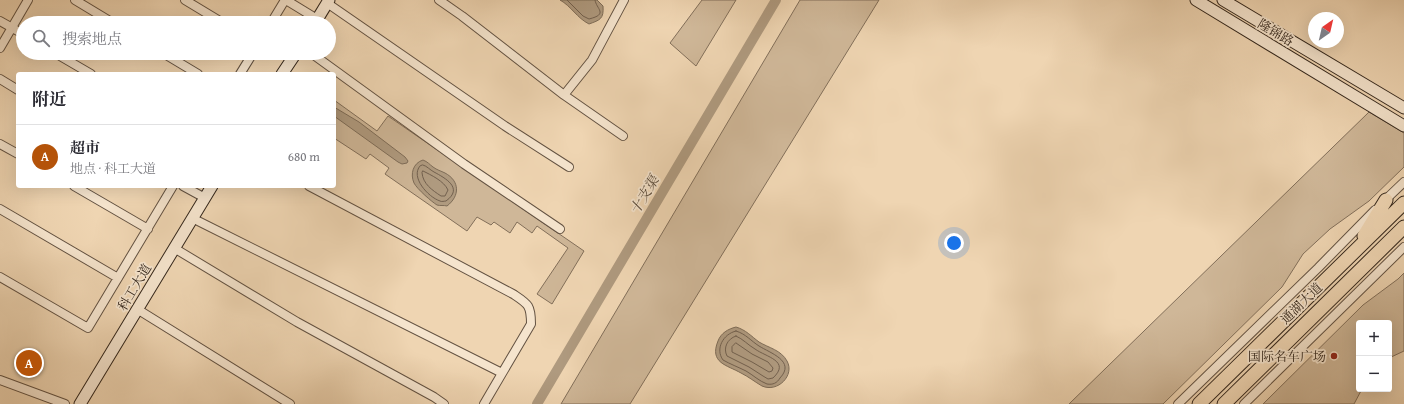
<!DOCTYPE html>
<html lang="zh">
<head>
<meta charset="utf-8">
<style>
  :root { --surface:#fff; --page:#f2f2f3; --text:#2b2b33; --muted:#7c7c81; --line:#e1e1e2; --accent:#b45309 }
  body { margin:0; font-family:"Gentium Book Plus","Noto Serif SC",serif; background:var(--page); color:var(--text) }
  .controls { position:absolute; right:12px; bottom:12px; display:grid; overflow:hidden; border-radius:4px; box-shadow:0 4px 16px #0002 }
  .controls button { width:36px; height:36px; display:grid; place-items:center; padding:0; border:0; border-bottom:1px solid var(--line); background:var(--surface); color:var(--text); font:20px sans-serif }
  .compass { position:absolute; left:1308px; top:12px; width:36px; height:36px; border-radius:50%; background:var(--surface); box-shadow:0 4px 16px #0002; rotate:34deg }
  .you { position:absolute; left:954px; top:243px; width:14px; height:14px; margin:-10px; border:3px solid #fff; border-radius:50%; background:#1a73e8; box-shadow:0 0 0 6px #1a73e833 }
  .badge { display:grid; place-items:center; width:26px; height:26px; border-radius:50%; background:var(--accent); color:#fff; font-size:13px; font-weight:700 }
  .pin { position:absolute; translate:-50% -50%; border:2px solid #fff; box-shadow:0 1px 4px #0006 }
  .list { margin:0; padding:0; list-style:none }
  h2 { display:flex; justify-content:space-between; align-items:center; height:52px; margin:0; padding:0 16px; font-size:17px }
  h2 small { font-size:13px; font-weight:400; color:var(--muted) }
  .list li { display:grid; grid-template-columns:26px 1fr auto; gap:12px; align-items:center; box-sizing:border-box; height:64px; padding:0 16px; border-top:1px solid var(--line) }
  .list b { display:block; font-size:15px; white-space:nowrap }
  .list p { margin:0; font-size:13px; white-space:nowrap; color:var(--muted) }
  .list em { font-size:13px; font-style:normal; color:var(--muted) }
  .icon { flex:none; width:22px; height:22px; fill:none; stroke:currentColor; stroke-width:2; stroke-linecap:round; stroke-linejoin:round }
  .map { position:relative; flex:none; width:1404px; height:404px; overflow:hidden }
  .search { position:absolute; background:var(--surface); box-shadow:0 4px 16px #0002; left:16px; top:16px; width:320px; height:44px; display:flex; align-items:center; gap:10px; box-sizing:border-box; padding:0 14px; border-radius:22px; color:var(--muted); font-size:15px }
  .panel { position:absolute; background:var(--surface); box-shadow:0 4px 16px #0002; left:16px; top:72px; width:320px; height:116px; border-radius:4px }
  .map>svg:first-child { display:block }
  .green { fill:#cfb798; stroke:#826f5a }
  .water { fill:#af9a7f; stroke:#7e6c57 }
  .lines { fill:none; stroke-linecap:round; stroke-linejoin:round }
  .shore { stroke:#72604e; stroke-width:1 }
  .canal { stroke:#af9a7f; stroke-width:10 }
  .street-casing { stroke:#635242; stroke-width:10 }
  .secondary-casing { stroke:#34271c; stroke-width:13 }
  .primary-casing { stroke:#34271c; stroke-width:15 }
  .street { stroke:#f5e4cd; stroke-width:8 }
  .secondary { stroke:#f5e4cd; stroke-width:11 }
  .primary { stroke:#efd5b2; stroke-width:13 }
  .poi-dot { fill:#8f2418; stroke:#f5e4cd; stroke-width:1.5 }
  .labels { text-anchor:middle; stroke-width:3.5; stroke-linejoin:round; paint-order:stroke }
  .street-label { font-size:13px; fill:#34271c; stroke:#f5e4cd }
  .poi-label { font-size:13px; fill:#34271c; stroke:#f5e4cd; text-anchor:end }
  .water-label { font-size:14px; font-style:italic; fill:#594a3a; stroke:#f5e4cd }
</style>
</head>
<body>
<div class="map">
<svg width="1404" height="404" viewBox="0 0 1404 404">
  <rect width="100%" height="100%" fill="#efd5b2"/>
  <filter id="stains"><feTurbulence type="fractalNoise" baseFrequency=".005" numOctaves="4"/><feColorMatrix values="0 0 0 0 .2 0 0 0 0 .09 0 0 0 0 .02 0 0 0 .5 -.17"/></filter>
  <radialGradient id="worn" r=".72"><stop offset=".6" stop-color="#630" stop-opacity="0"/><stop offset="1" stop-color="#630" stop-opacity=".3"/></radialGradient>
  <path class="green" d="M702,0h34l-40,66 -26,-23z
    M800,0h79l-249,404h-69z
    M334,100l43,31 11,-15 196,135 -32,53 -15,-10 31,-46 -31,-22 -5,7 -15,-11 -7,11 -16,-11 -3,3 -14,-8 -10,14 -82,-57 4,-6 -19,-14 -4,5 -32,-21z
    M1369,112l35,21v34l-35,34 -39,28 -27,25 -21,33 -119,117h-94z
    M1404,273v78l-15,7v-35h-30v66h3l-8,15h-91l100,-99 35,-26z"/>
  <path class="water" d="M560,0h37l6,6c1,13 -3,14 -14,18 -12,-6 -18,-18 -29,-24z
    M334,107l25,15 46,35 3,4 -1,2 -5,1 -4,-2 -64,-46z
    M423,160c5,2 6,4 10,7 4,3 8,4 12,6 15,8 15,23 2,33 -3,-1 -7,0 -10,-1 -5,-3 -20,-16 -23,-22 -4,-9 -1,-20 9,-23z
    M736,327c10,3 15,9 23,15 10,6 22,8 28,19 8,14 -9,32 -25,25 -7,-4 -13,-9 -21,-13 -14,-8 -32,-10 -23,-32 3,-8 10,-12 18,-14z"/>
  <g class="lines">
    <path class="shore" d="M567,0l16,16 6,3c20,-5 7,-10 6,-19
      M423,165c4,1 7,5 11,7 11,6 30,16 12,29 -1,0 -5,1 -6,0 -12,-4 -30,-24 -20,-35z
      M423,171c8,4 21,10 25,19l-3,6h-4c-9,-6 -18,-12 -19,-23z
      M736,331c10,3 15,10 23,15 11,7 37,15 21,32 -3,5 -7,7 -13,6 -8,-3 -14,-9 -21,-13 -8,-4 -16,-7 -23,-11 -8,-11 0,-26 13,-29z
      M736,336c7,3 12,9 19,13 11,8 36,12 18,29l-5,1 -5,-3 -14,-9 -22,-11c-4,-8 0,-17 9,-20z
      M736,343l16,11 16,8 5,6 -1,3 -3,1 -17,-10 -20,-10v-5z"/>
    <path class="canal" d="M537,404l239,-404"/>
    <g class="street-casing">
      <path id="street" d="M75,0l38,23
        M185,0l38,23
        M286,0l31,19
        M439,0l23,16 102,79 59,41
        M327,3l178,123 64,41
        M0,21l23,13
        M271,23l14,-23
        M0,48l28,-48
        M55,53l36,21
        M163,53l35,21
        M311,53l153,111 96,65
        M240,74l13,-21
        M0,79l18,11
        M564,95l28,-35 32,-60
        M0,144l18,10
        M74,186l74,43
        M183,186l22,12
        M309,186l204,108c15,10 18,11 18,30l-47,80
        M1383,202l21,-20
        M0,209l118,69
        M192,218l310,155
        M174,248l123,74 137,75 10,7
        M0,277l88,51 85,-142
        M137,309l153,95
        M0,380l65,24
        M1178,404l140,-136 57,-58
        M1244,404l160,-157"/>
    </g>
    <g class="secondary-casing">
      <path id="secondary" d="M1196,0l208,126
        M1223,0l181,108
        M315,23l14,-23
        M282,74l14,-21
        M80,404l132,-218"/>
    </g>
    <g class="primary-casing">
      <path id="primary" d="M1364,236l22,-36
        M1199,404l205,-201
        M1224,404l180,-177"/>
    </g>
    <use href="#street" class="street"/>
    <use href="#secondary" class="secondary"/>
    <use href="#primary" class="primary"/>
  </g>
  <circle class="poi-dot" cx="1334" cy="356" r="4"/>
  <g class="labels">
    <g class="street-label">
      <text transform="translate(1276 32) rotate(31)" y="5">隆锦路</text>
      <text transform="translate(134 287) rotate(-59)" y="5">科工大道</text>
      <text transform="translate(1301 303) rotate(-44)" y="5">通湖大道</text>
    </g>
    <g class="poi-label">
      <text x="1326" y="361">国际名车广场</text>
    </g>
    <g class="water-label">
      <text transform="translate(644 195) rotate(-59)" y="5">十支渠</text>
    </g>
  </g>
  <rect width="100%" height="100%" filter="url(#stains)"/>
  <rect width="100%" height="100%" fill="url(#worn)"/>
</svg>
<div class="controls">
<button>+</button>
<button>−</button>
</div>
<svg class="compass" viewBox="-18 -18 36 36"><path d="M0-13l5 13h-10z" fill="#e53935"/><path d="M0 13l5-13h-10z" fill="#7c7c81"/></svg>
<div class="you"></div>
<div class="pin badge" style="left:29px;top:363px">A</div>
<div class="search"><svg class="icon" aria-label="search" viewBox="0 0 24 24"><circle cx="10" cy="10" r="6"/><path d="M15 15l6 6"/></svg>搜索地点</div>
<section class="panel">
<h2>附近<small></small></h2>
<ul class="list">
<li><span class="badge">A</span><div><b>超市</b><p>地点 · 科工大道</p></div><em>680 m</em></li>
</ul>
</section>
</div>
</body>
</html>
